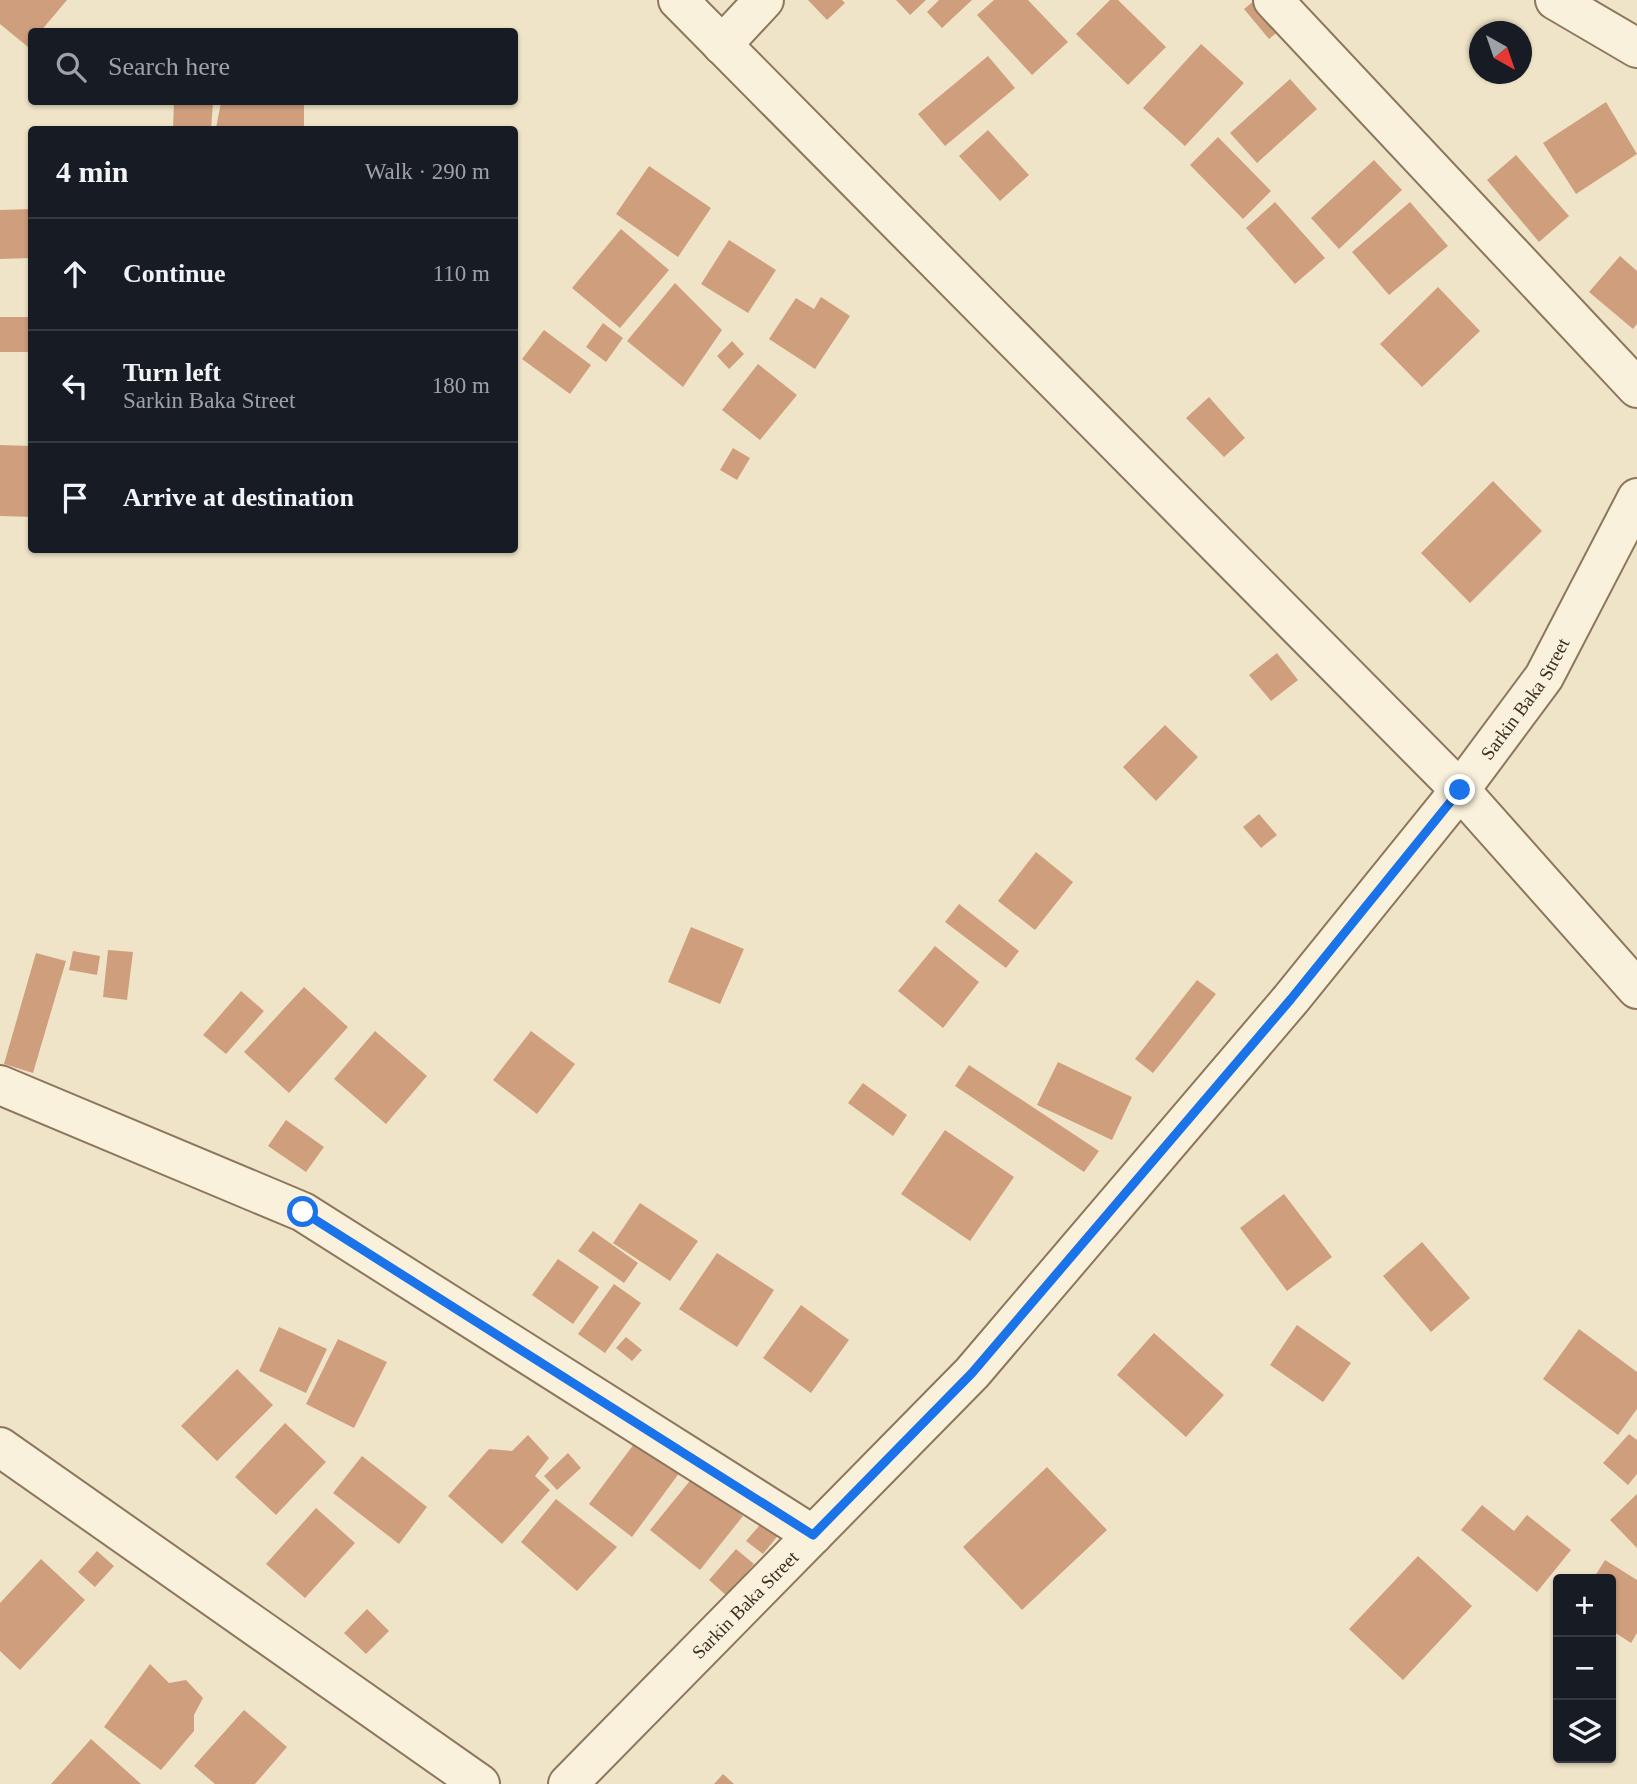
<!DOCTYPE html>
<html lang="en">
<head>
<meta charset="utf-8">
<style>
  :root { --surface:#171b24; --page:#242831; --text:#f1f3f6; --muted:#9ea1a6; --line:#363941 }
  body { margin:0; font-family:"Times New Roman",serif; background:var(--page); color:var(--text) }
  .controls { position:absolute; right:21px; bottom:21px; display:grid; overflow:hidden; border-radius:7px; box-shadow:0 2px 5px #0004 }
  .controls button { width:63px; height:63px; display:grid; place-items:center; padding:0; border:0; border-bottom:2px solid var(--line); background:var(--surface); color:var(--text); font:35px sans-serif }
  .compass { position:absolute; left:1469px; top:21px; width:63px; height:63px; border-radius:50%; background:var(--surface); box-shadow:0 2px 5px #0004; rotate:140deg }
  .stop { position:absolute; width:21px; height:21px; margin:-16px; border:5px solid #1a73e8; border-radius:50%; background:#fff }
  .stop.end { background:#1a73e8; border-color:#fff; box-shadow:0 2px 7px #0008 }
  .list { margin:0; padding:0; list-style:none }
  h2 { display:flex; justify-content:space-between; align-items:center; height:91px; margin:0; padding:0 28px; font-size:30px }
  h2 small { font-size:23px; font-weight:400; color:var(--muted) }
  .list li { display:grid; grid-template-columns:46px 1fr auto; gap:21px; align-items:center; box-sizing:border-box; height:112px; padding:0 28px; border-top:2px solid var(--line) }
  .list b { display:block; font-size:26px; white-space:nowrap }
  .list p { margin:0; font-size:23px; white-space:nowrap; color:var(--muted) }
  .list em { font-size:23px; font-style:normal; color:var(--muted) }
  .icon { flex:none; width:38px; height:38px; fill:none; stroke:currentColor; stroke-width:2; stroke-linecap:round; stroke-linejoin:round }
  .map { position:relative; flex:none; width:1637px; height:1784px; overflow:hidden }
  .search { position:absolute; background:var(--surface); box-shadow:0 2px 5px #0004; left:28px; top:28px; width:490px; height:77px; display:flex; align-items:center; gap:18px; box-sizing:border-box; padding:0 24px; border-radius:7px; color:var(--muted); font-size:26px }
  .panel { position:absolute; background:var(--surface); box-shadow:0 2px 5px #0004; left:28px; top:126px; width:490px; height:427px; border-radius:7px }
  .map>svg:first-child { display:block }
  .building { fill:#cf9f7d }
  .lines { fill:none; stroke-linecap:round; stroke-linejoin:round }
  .minor-casing { stroke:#8d765c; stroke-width:42 }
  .minor { stroke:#faf1dc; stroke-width:38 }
  .route { stroke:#1a73e8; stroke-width:9 }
  .labels { text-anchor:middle; stroke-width:6; stroke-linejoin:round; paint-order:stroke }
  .street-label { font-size:19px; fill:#3d2e20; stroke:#f7eed8 }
</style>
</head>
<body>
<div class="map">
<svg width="1637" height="1784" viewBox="0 0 1637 1784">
  <rect width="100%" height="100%" fill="#f0e4c8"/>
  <path class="building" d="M0,0h67l-27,32h-8v10l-4,5 -28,-23z
    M808,0h34l3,3 -18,17z
    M896,0h30l-16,15z
    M939,0h33l-30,28 -15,-16z
    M994,0h34l40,42 -36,33 -55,-60z
    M1110,0h8l48,47 -38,38 -52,-51z
    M1255,0l28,27 -14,12 -25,-30z
    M1201,44l43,39 -59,63 -42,-38z
    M988,56l27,32 -70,58 -27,-32z
    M1290,79l27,30 -60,54 -27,-30z
    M174,102h39l-2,28 -38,-1z
    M221,102h83v28l-88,-2z
    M1606,102l31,52 -61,40 -33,-51z
    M988,130l41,45 -29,26 -41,-45z
    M1218,137l53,54 -28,28 -53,-54z
    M1516,155l53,61 -30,26 -52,-62z
    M1374,160l28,30 -63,59 -28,-31z
    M649,166l62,42 -33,49 -62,-43z
    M1275,202l50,56 -30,26 -49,-56z
    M1410,202l38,44 -59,49 -37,-43z
    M32,209v49l-32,1v-49z
    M621,229l48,41 -49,58 -48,-40z
    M729,240l47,30 -28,43 -47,-29z
    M1620,256l17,15v53l-4,5 -44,-37z
    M675,283l47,47 -39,57 -56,-46z
    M1438,287l42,44 -58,56 -42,-43z
    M821,297l29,19 -35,53 -46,-30 27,-41 18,11z
    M0,317h32v35h-32z
    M603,323l20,15 -17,24 -20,-15z
    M544,330l47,35 -21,29 -48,-35z
    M732,341l12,13 -15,15 -12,-13z
    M758,364l39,31 -37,45 -38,-30z
    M1209,397l36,41 -21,19 -38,-39z
    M0,445l32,1v71l-32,-1z
    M733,448l17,10 -13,22 -17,-10z
    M1493,481l49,50 -72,72 -49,-50z
    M1277,653l21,27 -27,21 -22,-26z
    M1165,725l33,32 -42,44 -33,-34z
    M1259,814l18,21 -16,13 -18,-21z
    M1036,852l37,30 -38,48 -37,-29z
    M959,904l60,47 -13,17 -61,-46z
    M691,927l53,22 -24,55 -52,-22z
    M935,946l44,36 -36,46 -45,-37z
    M108,950l25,2 -6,48 -24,-3z
    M73,951l27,5 -3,19 -28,-5z
    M36,953l30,8 -33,112 -29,-9z
    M1197,980l19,14 -63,79 -18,-14z
    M304,987l44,40 -59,66 -45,-41z
    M241,991l23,20 -38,43 -23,-19z
    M375,1031l52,45 -41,48 -52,-45z
    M531,1031l44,33 -38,50 -44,-34z
    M1058,1062l74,35 -20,43 -75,-35z
    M969,1065l130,86 -15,21 -129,-86z
    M863,1083l44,32 -14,21 -45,-33z
    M286,1120l38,27 -18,25 -38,-26z
    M945,1130l69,47 -44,64 -69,-47z
    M1284,1194l48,63 -45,34 -47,-63z
    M640,1203l58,38 -28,40 -57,-38z
    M593,1231l45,32 -14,20 -46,-32z
    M1422,1242l48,56 -39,34 -48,-56z
    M717,1253l57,37 -37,57 -58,-38z
    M558,1259l41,28 -26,37 -41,-29z
    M614,1284l27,19 -36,50 -27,-19z
    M801,1305l48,35 -38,53 -48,-35z
    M1297,1325l54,38 -28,39 -53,-37z
    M279,1327l48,22 -21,44 -47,-22z
    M1579,1329l58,43v37l-19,26 -75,-56z
    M1154,1333l70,62 -38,42 -69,-62z
    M626,1337l16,13 -10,11 -16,-13z
    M338,1339l49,23 -33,66 -48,-24z
    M237,1369l36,36 -56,56 -36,-35z
    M285,1423l41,39 -50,53 -41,-38z
    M1629,1434l8,6v34l-9,11 -25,-22z
    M528,1435l21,23 -14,18 15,14 -48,54 -54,-48 41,-47 23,2z
    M637,1440l43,32 -48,65 -43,-33z
    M568,1453l13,15 -24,22 -13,-14z
    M362,1456l65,51 -28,37 -66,-51z
    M1047,1467l60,63 -85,80 -59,-63z
    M693,1477l50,39 -43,54 -50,-40z
    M1637,1494v54l-27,-28z
    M556,1499l61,48 -40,44 -56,-49z
    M1482,1505l32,26 13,-16 44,35 -34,42 -76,-62z
    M316,1508l39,35 -50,55 -39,-34z
    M764,1520l16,13 -17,21 -17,-13z
    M736,1549l18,15 -27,32 -18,-16z
    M97,1551l17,15 -19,21 -17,-15z
    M1418,1556l54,50 -69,74 -54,-51z
    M41,1559l44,41 -65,70 -20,-19v-48z
    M1605,1560l32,20v53l-6,10 -20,-13v-51h-18z
    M367,1609l22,22 -23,23 -22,-21z
    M150,1664l19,19 17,-3 17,18 -9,17v16l-33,39 -57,-43z
    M244,1710l43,37 -32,37h-40l-21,-18z
    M91,1739l50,45h-90z
    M723,1774l11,10h-20z"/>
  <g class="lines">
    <g class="minor-casing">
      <g id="minor">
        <path d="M678,0l782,790 177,199"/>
        <path d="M1273,0l364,388"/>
        <path d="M1555,0l82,48"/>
        <path d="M722,45l42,-45"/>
        <path d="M0,1085l303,127 510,323"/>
        <path d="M0,1447l480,337"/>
        <path id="s1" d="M568,1784l404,-411 319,-374 169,-209 84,-113 93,-179"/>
      </g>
    </g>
    <use href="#minor" class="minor"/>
  </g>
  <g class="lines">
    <path class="route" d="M303,1212l510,323 159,-162 319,-374 169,-209"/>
  </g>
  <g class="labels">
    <g class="street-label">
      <text dy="7" stroke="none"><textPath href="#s1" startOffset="1449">Sarkin Baka Street</textPath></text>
      <text dy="7" stroke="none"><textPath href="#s1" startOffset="252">Sarkin Baka Street</textPath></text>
    </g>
  </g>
</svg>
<div class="controls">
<button>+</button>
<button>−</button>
<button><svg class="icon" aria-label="layers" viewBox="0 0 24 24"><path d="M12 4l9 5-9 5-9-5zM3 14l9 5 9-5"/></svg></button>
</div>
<svg class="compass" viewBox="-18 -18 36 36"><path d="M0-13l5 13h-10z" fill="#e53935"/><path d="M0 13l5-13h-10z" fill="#9ea1a6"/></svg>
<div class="stop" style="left:303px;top:1212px"></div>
<div class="stop end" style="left:1460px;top:790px"></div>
<div class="search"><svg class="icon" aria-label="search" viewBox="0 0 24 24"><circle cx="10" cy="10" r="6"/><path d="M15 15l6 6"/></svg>Search here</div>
<section class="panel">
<h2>4 min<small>Walk · 290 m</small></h2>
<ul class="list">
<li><svg class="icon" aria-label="ahead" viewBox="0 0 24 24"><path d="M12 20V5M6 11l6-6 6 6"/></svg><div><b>Continue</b></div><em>110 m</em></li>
<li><svg class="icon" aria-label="left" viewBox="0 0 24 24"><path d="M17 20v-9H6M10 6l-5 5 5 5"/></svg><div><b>Turn left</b><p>Sarkin Baka Street</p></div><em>180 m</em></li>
<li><svg class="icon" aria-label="arrive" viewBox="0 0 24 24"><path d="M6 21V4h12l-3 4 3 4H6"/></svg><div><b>Arrive at destination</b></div></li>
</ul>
</section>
</div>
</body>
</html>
